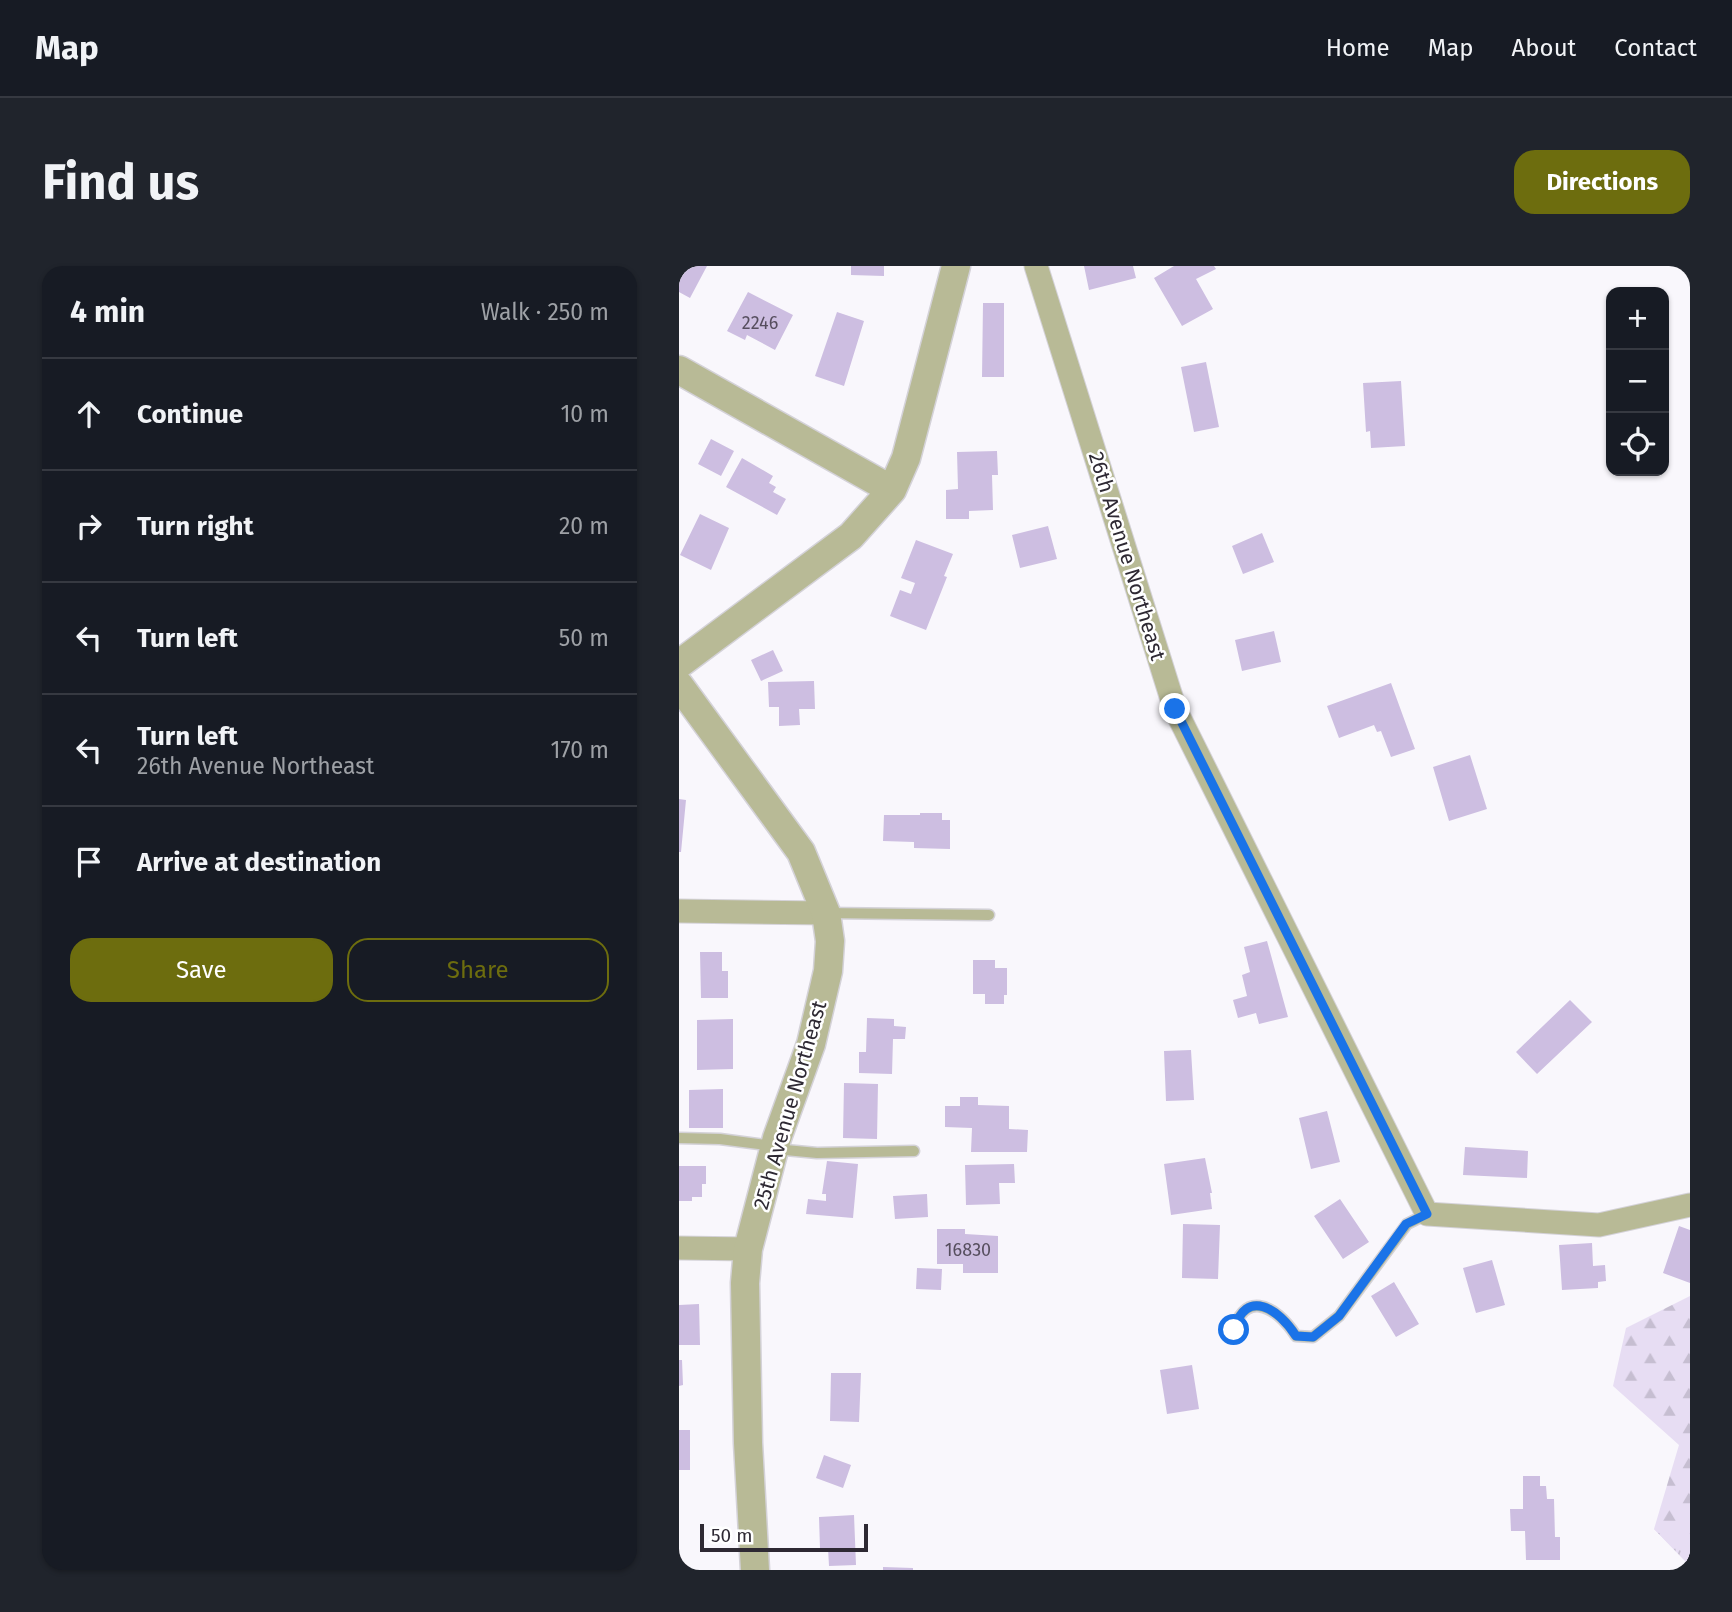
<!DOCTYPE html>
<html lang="en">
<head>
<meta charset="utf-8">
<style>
  :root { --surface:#171b24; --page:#20242c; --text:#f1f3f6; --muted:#9ea1a6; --line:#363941; --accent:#6d6d0e }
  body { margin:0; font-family:"Fira Sans",sans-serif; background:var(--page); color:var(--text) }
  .controls { position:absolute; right:21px; top:21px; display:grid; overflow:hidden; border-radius:14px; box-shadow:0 2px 5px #0004 }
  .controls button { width:63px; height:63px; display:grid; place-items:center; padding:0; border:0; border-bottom:2px solid var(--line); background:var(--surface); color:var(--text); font:35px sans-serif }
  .scale { position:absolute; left:21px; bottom:18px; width:168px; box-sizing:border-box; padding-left:7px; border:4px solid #2e2933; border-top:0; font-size:19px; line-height:24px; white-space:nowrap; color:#2e2933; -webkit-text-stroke:5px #fff; paint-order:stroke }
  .stop { position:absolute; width:21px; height:21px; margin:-16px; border:5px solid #1a73e8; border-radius:50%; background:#fff }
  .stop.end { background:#1a73e8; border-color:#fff; box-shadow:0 2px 7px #0008 }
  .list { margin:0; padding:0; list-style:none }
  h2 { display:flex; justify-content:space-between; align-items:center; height:91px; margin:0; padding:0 28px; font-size:30px }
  h2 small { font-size:23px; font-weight:400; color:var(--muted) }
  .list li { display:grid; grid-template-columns:46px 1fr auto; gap:21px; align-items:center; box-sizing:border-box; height:112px; padding:0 28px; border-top:2px solid var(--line) }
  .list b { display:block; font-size:26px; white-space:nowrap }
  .list p { margin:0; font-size:23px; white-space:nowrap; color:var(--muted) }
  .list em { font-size:23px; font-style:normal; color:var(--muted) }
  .actions { display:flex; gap:14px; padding:21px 28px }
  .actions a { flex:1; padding:16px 0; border:2px solid var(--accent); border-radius:21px; text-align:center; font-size:24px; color:var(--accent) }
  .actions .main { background:var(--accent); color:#fff }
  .icon { flex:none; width:38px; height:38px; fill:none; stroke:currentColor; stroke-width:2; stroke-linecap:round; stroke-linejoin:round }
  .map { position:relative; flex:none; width:1011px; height:1304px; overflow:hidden; border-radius:21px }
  header { display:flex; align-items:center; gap:42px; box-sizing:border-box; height:98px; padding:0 35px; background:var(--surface); border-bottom:2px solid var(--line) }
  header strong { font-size:33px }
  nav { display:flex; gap:38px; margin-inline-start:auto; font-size:24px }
  .intro { display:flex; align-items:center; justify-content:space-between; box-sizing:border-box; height:168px; padding:0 42px }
  h1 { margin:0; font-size:49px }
  .button { padding:18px 32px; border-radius:21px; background:var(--accent); color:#fff; font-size:24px; font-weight:700 }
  main { display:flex; gap:42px; padding:0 42px }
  aside { flex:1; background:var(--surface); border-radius:21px; box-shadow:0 2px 5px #0004 }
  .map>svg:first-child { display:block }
  .forest { fill:url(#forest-firs) }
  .park { fill:url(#park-tufts) }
  .building { fill:#cdbee1 }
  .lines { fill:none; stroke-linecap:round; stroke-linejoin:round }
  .service-casing { stroke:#d4d2d8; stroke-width:13 }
  .minor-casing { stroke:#d4d2d8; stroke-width:25 }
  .tertiary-casing { stroke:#d4d2d8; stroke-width:31 }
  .service { stroke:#b8ba96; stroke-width:10 }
  .minor { stroke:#b8ba96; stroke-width:23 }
  .tertiary { stroke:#b8ba96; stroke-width:28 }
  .route { stroke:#1a73e8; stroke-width:9 }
  .labels { text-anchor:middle; stroke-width:5; stroke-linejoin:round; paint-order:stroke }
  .number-label { font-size:18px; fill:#564e5e }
  .street-label { font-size:21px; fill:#2e2933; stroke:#fff }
</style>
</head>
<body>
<header>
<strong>Map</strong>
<nav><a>Home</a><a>Map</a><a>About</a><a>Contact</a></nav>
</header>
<div class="intro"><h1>Find us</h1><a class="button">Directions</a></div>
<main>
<aside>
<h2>4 min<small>Walk · 250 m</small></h2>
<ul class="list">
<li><svg class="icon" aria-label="ahead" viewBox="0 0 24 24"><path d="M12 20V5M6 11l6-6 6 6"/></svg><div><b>Continue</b></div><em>10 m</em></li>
<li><svg class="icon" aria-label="right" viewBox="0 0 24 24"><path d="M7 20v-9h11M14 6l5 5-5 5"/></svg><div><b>Turn right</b></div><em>20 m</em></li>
<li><svg class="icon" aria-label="left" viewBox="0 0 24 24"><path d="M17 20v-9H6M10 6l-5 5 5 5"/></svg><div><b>Turn left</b></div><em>50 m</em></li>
<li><svg class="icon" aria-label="left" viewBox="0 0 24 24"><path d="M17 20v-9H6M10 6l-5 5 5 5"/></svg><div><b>Turn left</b><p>26th Avenue Northeast</p></div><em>170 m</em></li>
<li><svg class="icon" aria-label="arrive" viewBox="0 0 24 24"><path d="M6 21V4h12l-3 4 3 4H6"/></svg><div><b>Arrive at destination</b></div></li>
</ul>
<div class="actions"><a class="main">Save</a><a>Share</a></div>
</aside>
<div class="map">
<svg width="1011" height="1304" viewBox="0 0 1011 1304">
  <defs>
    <pattern id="forest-firs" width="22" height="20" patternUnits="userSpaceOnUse" patternTransform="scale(1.75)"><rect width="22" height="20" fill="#e7ddf3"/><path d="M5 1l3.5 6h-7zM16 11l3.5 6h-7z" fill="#c6bed1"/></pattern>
    <pattern id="park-tufts" width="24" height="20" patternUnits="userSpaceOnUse" patternTransform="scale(1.75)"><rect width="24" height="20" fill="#e7ddf3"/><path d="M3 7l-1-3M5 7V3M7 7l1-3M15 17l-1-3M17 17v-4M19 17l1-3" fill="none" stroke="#c6bed1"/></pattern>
  </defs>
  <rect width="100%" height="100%" fill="#f9f7fc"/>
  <path class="forest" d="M1011,1030v270l-36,-37 25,-84 -66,-59 13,-58z"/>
  <path class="park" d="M1011,1256v44l-36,-37z"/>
  <path class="building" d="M0,0h28l-17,32 -11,-6z
    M172,0h33v10l-33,-1z
    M405,0h49l3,12 -47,12z
    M495,0h40l2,3 -20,10 17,30 -31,17 -28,-48z
    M69,26l45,23 -18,35 -28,-15 -2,5 -18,-9z
    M304,37h21v74h-22z
    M158,46l27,9 -20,65 -29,-10z
    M527,96l13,65 -25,5 -13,-65z
    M722,115l4,65 -34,2 -1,-17 -4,1 -3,-49z
    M32,173l23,12 -13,25 -23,-12z
    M318,185l1,24h-6l1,35 -24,1v8h-23v-29l12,-1 -1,-37z
    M63,192l31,18 -4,7 7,4 -3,5 13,7 -9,16 -51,-28z
    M21,248l29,14 -18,42 -31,-15z
    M369,260l9,33 -37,9 -8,-33z
    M583,267l12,29 -31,12 -11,-28z
    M237,274l37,14 -9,22 3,1 -21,53 -36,-14 10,-26 11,4 4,-11 -14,-5z
    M595,365l7,31 -39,9 -7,-31z
    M94,384l10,21 -22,10 -10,-21z
    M135,415l1,28h-16l1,16 -21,1v-19h-10l-1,-25z
    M712,417l24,66 -24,8 -10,-26 -4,1 -3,-7 -35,13 -12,-32z
    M791,489l17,54 -38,12 -16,-54z
    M0,533l7,1 -5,52h-2z
    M241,547h22v7h8v29l-36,-1v-6l-31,-1 1,-26h36z
    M588,675l21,76 -29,7 -3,-11 -18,5 -5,-18 14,-4 -5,-21 8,-3 -6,-25z
    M21,686h22v19h6v27h-27z
    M294,694h22v8h12v27h-3v9h-19v-10h-12z
    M891,734l22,22 -55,52 -21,-22z
    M188,752l27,1v7l12,1 -1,12h-12l-1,35 -33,-1v-21h7z
    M54,753v50l-36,1v-50z
    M512,784l3,50 -28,1 -2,-50z
    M165,817l34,1 -1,55 -34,-1z
    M44,823v39h-34v-38z
    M281,831h18v8l31,1v23l19,1 -1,22h-56l1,-24 -27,-1v-21h15z
    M648,845l13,51 -29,7 -12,-51z
    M786,881l63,4 -1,27 -64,-3z
    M526,892l7,35h-2l2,16 -41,6 -7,-51z
    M148,895l31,3 -5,54 -47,-4 2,-15 18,2v-7h-4z
    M335,898l1,19h-16l1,21 -34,1 -1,-40z
    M0,900h27v18h-4v13h-10v4h-13z
    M248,928l1,23 -33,2 -2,-23z
    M661,933l29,43 -26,17 -29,-43z
    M504,958l37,1 -2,54 -36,-1z
    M1000,960l11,4v53l-27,-10z
    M258,963h28v5l33,2v37h-35v-9h-26z
    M913,977l1,23 12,-1 1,16 -8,1v6l-36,2 -3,-45z
    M813,994l13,45 -29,8 -13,-45z
    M238,1002l25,1 -1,21 -25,-1z
    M715,1016l25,42 -23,13 -25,-41z
    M20,1038l1,41h-21v-40z
    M0,1094h3l1,25 -4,1z
    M513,1099l7,44 -32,5 -7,-44z
    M152,1107h30l-2,49 -29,-1z
    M0,1164h11v40h-11z
    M145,1189l27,10 -8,23 -27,-10z
    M844,1210h17v10h6l1,13h7l1,38h5v23h-34l-1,-29h-14l-1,-22h13z
    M175,1249l2,50 -27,1 -1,-18h-8l-1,-31z
    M204,1301l30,1v2h-30z"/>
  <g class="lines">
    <g class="service-casing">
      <path id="service" d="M147,647l163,2
        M0,872l41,1 53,7
        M96,883l42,4 97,-2
        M553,1072c9,-49 43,-35 64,-2l17,1 26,-21 68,-92 20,-10"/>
    </g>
    <g class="minor-casing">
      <path id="minor" d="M357,0l139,443 252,505 172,11 91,-20
        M0,645l147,2
        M0,982l69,1"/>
    </g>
    <g class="tertiary-casing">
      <path id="tertiary" d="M0,104l213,120
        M0,398l172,-128 41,-46 14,-32 50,-192
        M0,419l122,167 25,61 4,28 -2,30 -17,73 -34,94 -29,111 -3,34 3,160 7,127"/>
    </g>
    <use href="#service" class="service"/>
    <use href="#minor" class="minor"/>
    <use href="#tertiary" class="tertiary"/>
  </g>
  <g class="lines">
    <path class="route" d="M496,443l252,505 -21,10 -67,92 -26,21 -17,-1c-17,-27 -50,-49 -62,-6"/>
  </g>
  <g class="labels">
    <g class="number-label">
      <text x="81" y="63">2246</text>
      <text x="289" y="990">16830</text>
    </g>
    <g class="street-label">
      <text transform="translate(448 290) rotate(73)" y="7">26th Avenue Northeast</text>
      <text transform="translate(111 839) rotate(-74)" y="7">25th Avenue Northeast</text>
    </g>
  </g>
</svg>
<div class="controls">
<button>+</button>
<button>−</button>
<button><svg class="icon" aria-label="locate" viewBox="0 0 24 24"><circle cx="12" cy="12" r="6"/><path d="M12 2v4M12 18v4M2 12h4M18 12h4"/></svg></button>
</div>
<div class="scale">50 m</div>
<div class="stop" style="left:555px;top:1064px"></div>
<div class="stop end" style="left:496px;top:443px"></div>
</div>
</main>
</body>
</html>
